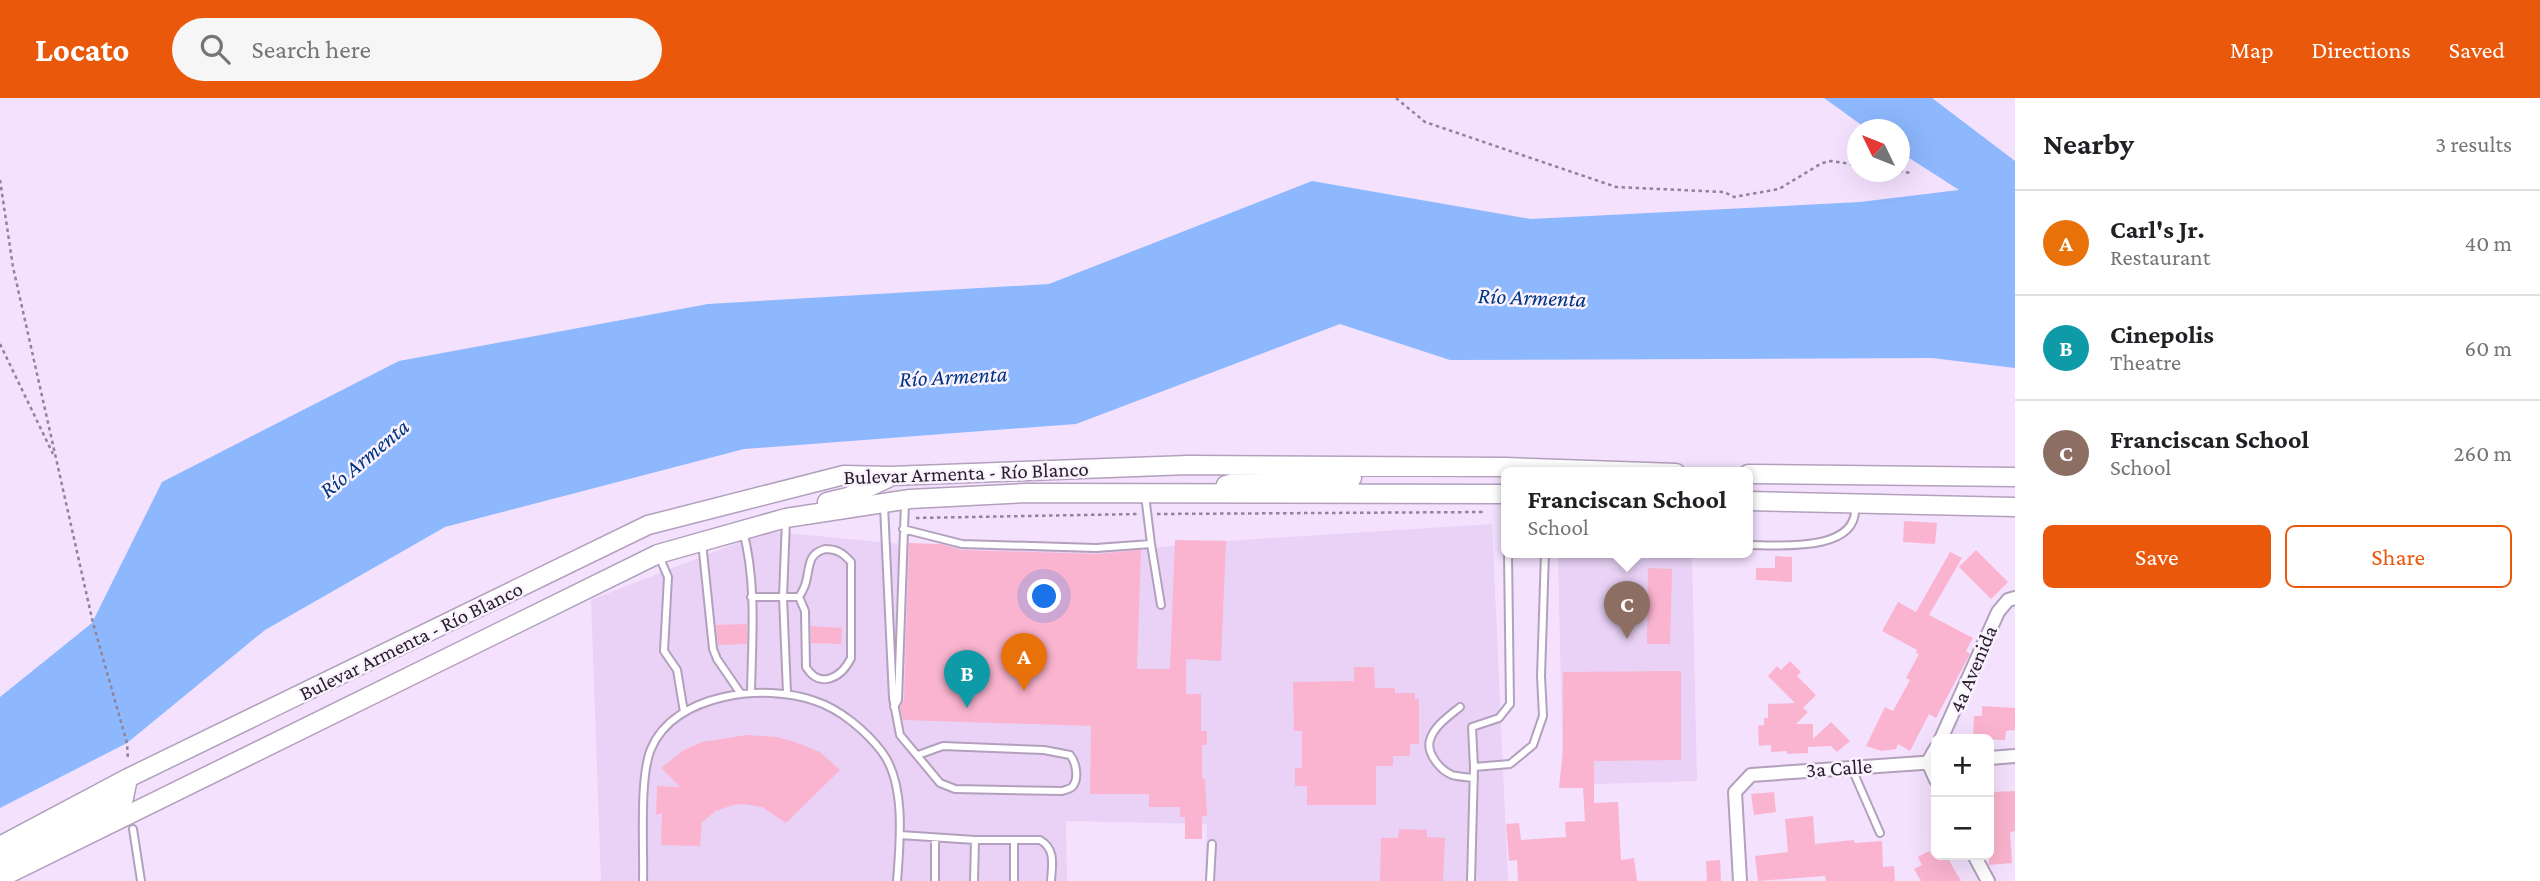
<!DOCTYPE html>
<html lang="en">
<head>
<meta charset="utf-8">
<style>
  :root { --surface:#fff; --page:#f6f6f6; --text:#202124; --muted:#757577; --line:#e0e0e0; --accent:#ea580c }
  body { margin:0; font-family:"Crimson Pro",serif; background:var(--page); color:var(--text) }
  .controls { position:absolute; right:21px; bottom:21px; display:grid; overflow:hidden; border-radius:10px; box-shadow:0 7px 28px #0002 }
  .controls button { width:63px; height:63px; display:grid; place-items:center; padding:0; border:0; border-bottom:2px solid var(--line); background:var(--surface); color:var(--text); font:35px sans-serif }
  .compass { position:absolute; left:1847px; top:21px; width:63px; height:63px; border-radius:50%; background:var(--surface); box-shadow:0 7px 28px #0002; rotate:313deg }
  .you { position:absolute; left:1045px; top:499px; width:24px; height:24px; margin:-18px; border:5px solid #fff; border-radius:50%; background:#1a73e8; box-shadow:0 0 0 10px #1a73e833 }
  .badge { display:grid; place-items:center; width:46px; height:46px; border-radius:50%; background:var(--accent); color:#fff; font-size:23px; font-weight:700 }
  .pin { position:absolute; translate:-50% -58px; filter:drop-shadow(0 2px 4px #0008) }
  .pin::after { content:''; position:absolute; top:37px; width:24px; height:21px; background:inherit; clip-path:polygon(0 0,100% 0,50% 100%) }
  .popup { position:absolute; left:1501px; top:369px; width:252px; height:91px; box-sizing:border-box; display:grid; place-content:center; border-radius:10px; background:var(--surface); filter:drop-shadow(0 2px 5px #0005); font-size:23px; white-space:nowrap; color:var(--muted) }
  .popup b { font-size:26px; color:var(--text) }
  .popup::after { content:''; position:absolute; left:50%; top:100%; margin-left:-14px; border:14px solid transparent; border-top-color:var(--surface) }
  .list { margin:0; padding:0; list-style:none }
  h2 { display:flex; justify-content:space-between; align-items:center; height:91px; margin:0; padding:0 28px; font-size:30px }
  h2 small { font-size:23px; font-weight:400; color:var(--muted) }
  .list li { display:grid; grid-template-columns:46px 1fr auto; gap:21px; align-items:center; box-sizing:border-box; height:105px; padding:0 28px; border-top:2px solid var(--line) }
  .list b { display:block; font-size:26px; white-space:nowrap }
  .list p { margin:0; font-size:23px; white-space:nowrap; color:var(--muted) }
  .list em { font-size:23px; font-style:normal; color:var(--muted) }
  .actions { display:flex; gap:14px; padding:21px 28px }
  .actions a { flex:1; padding:16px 0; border:2px solid var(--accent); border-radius:10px; text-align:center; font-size:24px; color:var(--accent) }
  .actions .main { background:var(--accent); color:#fff }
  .icon { flex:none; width:38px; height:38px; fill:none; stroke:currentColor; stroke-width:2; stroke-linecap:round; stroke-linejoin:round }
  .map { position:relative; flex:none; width:2015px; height:783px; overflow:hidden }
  header { display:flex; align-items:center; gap:42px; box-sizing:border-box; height:98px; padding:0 35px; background:var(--accent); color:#fff }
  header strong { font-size:33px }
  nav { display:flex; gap:38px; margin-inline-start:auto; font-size:24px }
  .search { width:490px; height:63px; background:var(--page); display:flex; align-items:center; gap:18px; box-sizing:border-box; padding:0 24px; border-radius:38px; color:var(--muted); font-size:26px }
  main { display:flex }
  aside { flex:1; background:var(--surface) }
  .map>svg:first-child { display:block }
  .built { fill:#e9d2f6 }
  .water { fill:#8db8fe }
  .building { fill:#fbb4cf }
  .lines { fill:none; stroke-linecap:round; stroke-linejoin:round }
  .service-casing { stroke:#b2a0bc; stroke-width:10 }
  .minor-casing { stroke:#b2a0bc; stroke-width:16 }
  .secondary-casing { stroke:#b2a0bc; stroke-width:21 }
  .path { stroke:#918397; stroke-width:2.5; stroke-dasharray:3.5 3.5; stroke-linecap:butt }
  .service { stroke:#fff; stroke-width:6 }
  .minor { stroke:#fff; stroke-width:12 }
  .secondary { stroke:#fff; stroke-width:18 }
  .labels { text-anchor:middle; stroke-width:5; stroke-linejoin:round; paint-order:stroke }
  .street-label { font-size:21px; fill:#28212b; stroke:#faf3ff }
  .water-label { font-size:23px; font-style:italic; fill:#003582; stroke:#faf3ff }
</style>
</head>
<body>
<header>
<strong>Locato</strong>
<div class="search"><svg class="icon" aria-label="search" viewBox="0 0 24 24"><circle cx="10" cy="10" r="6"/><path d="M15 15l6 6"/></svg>Search here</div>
<nav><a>Map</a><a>Directions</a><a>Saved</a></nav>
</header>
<main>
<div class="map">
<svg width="2015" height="783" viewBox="0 0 2015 783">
  <rect width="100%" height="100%" fill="#f4e1fe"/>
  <path class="built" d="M1492,426l16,357h-303l2,-57 -141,-3 1,60h-466l-10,-281 176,-69 121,12 253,7 72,-10 13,1z
    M1558,455h134l5,228 -134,4z"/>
  <path class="water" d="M1824,0h108l83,63v207l-83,-10 -482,2 -110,-36 -264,100 -332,25 -299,78 -180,103 -138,113 -127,65v-111l92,-74 70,-141 237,-121 309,-57 341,-20 263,-103 219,38 329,-17 99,-12 -59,-38 -1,-22 -32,-1z"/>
  <path class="building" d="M1904,423l33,2 -2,21 -32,-2z
    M1175,442l51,1 -5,120 -35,-2v35h15v37h6v14h-5v34h3l2,37h-5v23h-17v-22h-5v-10h-31v-13h-59l1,-68 -188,-6 -3,-13 4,-7 5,-157 31,1 22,6 134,4 45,-4 -4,119h33z
    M1976,452l32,32 -17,17 -32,-32z
    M1950,454l12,6 -33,57 44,23 -7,13 4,3 -34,64 -7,-4 -19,37 -12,-7 -2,5 -14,2 -16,-5 19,-39 8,4 17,-31 -4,-2 13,-24 -3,-1 1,-3 -35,-19 16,-29 18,10z
    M1775,458l17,1v25l-36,-2v-12h19z
    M1648,470l24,1 -2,75h-23z
    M747,526v20l-29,1 -2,-20z
    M811,528l31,2 -1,16 -30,-1z
    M1790,563l11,11 -4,4 19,19 -13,13 5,4 -12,12h17v15l18,-17 19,19 -13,11 -6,-6 -23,1v6l-21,1v-3l-16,1v-7l-12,1 -1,-20 6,-1v-7h4v-14l27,-1 -27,-27 9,-10 4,4z
    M1354,569h20l1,21h20v5h20v6h4v45h-9v12h-17v10h-17v39h-69v-19h-12v-18h7v-37h-8l-1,-49 61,-1z
    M1681,573v89l-87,1v42l24,-1 3,58 13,-2 3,23h-119l-1,-21 -8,1 -3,-37 13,-1 2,17 45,-3 -1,-15 20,-1 -2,-33h-24l4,-38v-78z
    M1982,608l33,2v22l-9,1 -1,9 -32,-1 1,-23h8z
    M747,637l29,2 19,5 25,10 20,18 -54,53 -24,-16 -19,-3 -10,1 -17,6 -14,11 -2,24 -39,-1 1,-32 -6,2 1,-29 23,1 -19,-19 23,-18 18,-8z
    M2015,693v40l-5,1 2,31 -23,2v-48l5,-1 -1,-24z
    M1774,694l2,20 -22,3 -3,-21z
    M1813,718l2,28 39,-4 1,3 27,-2 1,26 11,-1 1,15h-69l-1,-5 -67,5 -3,-25 33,-4 -3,-33z
    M1399,731l28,1v7l18,1 -2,43h-63l1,-43h17z
    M1929,753l3,4h14l15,26h-40l-7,-12 8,-4 -4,-8z
    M1720,762l1,21h-14l-1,-20z"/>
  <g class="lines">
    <g class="service-casing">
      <path id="service" d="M1506,370v13
        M884,408l9,192 7,37 40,48 15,6 107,2c3,-1 9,-2 11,-5 6,-8 3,-24 -3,-31l-26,-5 -101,-4 -25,9
        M786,422l-3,77 4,96
        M903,431l59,15 134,4 55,-4 -6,-49
        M743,433c14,52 9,108 8,161
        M702,444l11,107 4,10 24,35
        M1151,446l10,61
        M1748,447c30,0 111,8 107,-39
        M825,451c12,0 18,4 26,13v96c-9,19 -31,32 -45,9l-1,-56 -6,-14c3,-5 6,-10 7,-15 4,-15 1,-28 19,-33z
        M659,458l9,21 -4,74 13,19 7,42
        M751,499h48
        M894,609l4,-7 7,-198
        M1460,609c-11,9 -26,19 -30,33 -4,13 10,30 22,35 6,2 15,2 22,3
        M1474,669l36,-3 23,-19 10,-29 -2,-40 4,-123
        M1852,671l28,64
        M133,731l8,52
        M900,737l75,5h65c16,9 12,25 11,41
        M643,783c1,-33 -4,-104 8,-132 23,-56 114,-66 164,-48 25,8 51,30 67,51 24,32 18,91 15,129
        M935,783v-42
        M974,783l1,-41
        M1014,783v-40
        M1210,783l2,-37
        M1471,783l3,-114 -2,-40 27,-9 11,-14 -2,-151"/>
    </g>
    <g class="minor-casing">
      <path id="minor" d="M1941,641l57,-127 10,-12 7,-2
        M1936,650l-8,14 8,18
        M1989,660l26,-2
        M1974,757l14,26
        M1740,783l-5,-89 16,-17 185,-13"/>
    </g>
    <g class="secondary-casing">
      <path id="secondary" d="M1748,376l267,3
        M1223,395l3,-8 19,-6 107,-1
        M1748,403l267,6
        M827,404l21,-5 40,-19
        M0,748l128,-68 520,-253 196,-50 47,1 297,-11 318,2 170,6
        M0,766l124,-66 4,-20
        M0,780l658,-324 128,-36 124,-19 116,-6 480,1"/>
    </g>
    <path class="path" d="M1396,0l29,24 191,65 108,5 10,5 45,-8 43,-26 9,-2 26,4
      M1899,73l12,2
      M0,82l13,87 80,356 34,120 1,17
      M0,246l53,110
      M1157,416l326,-2
      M916,420l221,-4"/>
    <use href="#service" class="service"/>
    <use href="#minor" class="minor"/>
    <use href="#secondary" class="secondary"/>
  </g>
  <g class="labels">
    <g class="street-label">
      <text transform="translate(966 375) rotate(-2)" y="7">Bulevar Armenta - Río Blanco</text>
      <text transform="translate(411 543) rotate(-26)" y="7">Bulevar Armenta - Río Blanco</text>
      <text transform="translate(1973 571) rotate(-67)" y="7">4a Avenida</text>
      <text transform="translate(1839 670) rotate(-4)" y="7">3a Calle</text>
    </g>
    <g class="water-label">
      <text transform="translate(1532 199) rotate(2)" y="8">Río Armenta</text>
      <text transform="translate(953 278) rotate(-3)" y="8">Río Armenta</text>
      <text transform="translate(364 360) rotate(-40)" y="8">Río Armenta</text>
    </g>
  </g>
</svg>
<div class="controls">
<button>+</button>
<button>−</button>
</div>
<svg class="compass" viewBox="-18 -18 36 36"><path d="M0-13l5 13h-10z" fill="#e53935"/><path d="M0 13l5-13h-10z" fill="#757577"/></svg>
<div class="you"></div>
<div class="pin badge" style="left:1024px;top:593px;background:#e8710a">A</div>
<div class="pin badge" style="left:967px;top:610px;background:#0f9aa8">B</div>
<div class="pin badge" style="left:1627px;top:541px;background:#8d6e63">C</div>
<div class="popup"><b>Franciscan School</b>School</div>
</div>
<aside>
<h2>Nearby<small>3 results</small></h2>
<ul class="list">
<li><span class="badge" style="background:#e8710a">A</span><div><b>Carl's Jr.</b><p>Restaurant</p></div><em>40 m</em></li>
<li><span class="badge" style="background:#0f9aa8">B</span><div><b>Cinepolis</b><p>Theatre</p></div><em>60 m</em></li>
<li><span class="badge" style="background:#8d6e63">C</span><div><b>Franciscan School</b><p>School</p></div><em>260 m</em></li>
</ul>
<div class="actions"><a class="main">Save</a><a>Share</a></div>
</aside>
</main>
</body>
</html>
